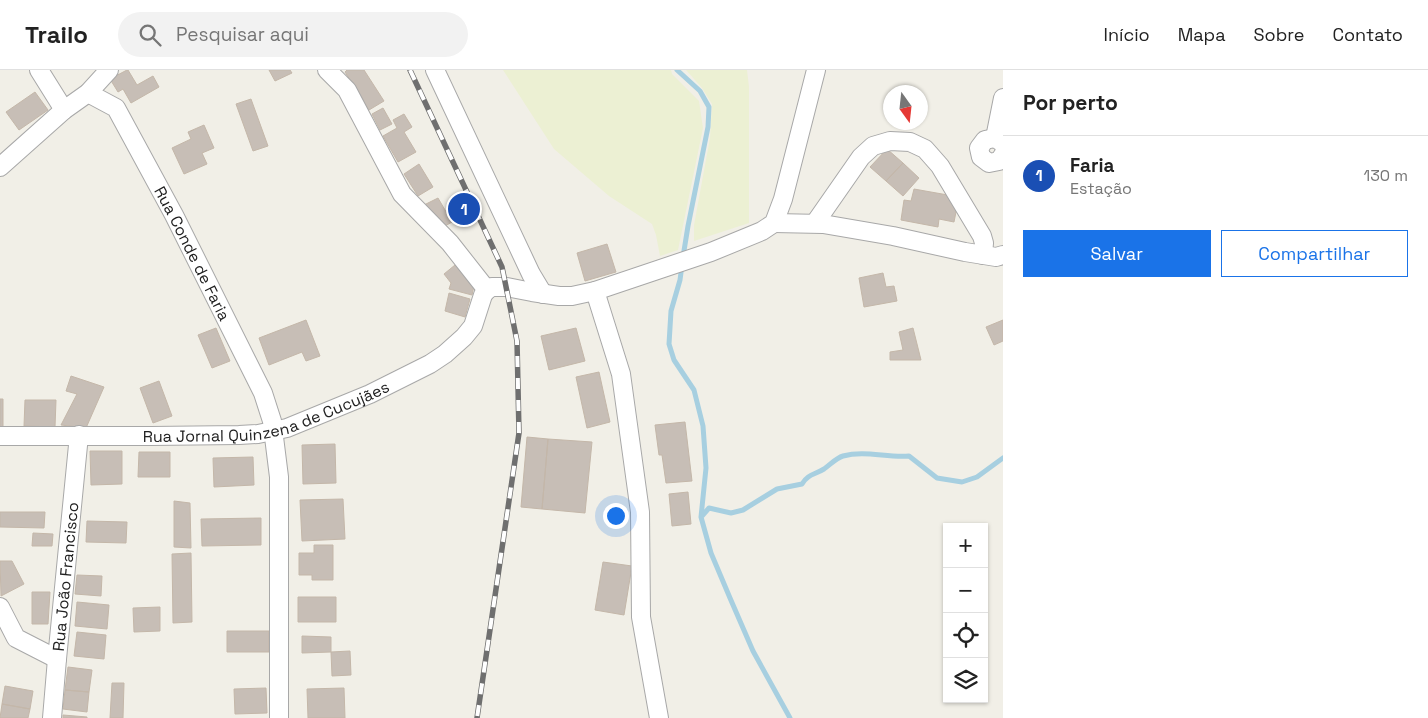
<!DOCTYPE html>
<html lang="pt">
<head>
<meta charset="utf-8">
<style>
  :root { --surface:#fff; --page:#f2f2f2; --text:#222; --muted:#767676; --line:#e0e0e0; --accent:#1a73e8 }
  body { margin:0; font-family:"Space Grotesk",sans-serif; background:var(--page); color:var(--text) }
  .controls { position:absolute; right:15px; bottom:15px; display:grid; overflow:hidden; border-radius:0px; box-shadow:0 1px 4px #0004 }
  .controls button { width:45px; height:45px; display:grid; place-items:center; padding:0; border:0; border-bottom:1px solid var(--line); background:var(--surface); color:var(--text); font:25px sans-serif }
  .compass { position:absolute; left:883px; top:15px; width:45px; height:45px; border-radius:50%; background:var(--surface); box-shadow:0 1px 4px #0004; rotate:165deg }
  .you { position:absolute; left:615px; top:445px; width:18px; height:18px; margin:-12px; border:4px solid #fff; border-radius:50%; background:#1a73e8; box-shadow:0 0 0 8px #1a73e833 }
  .badge { display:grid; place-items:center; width:32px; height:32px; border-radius:50%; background:var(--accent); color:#fff; font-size:16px; font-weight:700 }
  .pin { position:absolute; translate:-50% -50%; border:2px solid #fff; box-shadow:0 1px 5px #0006 }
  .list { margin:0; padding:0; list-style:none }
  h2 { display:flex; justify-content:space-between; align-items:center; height:65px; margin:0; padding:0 20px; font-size:21px }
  h2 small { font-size:16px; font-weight:400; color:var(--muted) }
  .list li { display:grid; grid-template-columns:32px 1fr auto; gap:15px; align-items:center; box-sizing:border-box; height:80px; padding:0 20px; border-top:1px solid var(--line) }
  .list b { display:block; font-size:19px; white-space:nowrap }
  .list p { margin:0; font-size:16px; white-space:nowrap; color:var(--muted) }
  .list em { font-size:16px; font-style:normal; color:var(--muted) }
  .actions { display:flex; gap:10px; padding:15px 20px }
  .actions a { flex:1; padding:11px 0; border:1px solid var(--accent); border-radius:0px; text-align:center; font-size:18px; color:var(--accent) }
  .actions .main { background:var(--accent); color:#fff }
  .icon { flex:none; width:28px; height:28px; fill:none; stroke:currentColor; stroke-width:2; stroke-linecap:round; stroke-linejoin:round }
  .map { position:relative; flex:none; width:1003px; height:648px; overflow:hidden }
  header { display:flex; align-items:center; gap:30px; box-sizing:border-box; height:70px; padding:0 25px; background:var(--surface); border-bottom:1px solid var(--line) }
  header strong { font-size:24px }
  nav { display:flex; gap:28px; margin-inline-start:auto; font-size:18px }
  .search { width:350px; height:45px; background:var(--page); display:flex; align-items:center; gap:12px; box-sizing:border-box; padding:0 18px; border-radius:28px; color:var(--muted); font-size:19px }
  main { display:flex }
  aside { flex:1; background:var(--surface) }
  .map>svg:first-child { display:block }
  .farmland { fill:#ecf0d3 }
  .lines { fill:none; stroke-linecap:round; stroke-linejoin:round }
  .stream { stroke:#a7cfe0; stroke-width:5 }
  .building { fill:#c7beb6; stroke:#c4b7a9 }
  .minor-casing { stroke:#a8a8a8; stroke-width:20 }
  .minor { stroke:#fff; stroke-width:18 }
  .rail-casing { stroke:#6f6f6f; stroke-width:5.5 }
  .rail { stroke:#fff; stroke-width:4; stroke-dasharray:11; stroke-linecap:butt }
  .labels { text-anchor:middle; stroke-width:4; stroke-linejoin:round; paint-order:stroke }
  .street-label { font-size:16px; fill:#212121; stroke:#fff }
</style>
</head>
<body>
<header>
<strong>Trailo</strong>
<div class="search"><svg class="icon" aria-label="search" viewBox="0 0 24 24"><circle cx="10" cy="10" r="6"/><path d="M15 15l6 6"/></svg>Pesquisar aqui</div>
<nav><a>Início</a><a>Mapa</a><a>Sobre</a><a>Contato</a></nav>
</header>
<main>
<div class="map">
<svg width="1003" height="648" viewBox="0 0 1003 648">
  <rect width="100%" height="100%" fill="#f1efe7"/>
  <path class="farmland" d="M503,0h168l1,4 27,27 4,27 -25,122 -18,6 -4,-21 -4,-11 -43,-28 -55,-47z
    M686,0h61l2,17v136l-55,18v-16l16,-87 2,-34 -10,-16z"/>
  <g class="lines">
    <path class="stream" d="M677,0l23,21 9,16 -1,20 -20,99 -5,31
      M682,195l-2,15 -9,31 -2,33 5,16 20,30 9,36 3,42 -5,49 10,36 19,45 23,53 37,67
      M702,446l7,-8 22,5 12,-3 34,-21 25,-5c6,-10 12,-9 22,-15 6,-4 12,-11 19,-13 22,-6 44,2 66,0l28,22 25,4 15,-5 26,-19"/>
  </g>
  <path class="building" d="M127,0h1l9,15 16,-9 6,11 -28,16 -8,-14 -5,3 -8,-13z
    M269,0h21l2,3 -17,8z
    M347,0h17l20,31 -15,9 -24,-38z
    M35,22l13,18 -29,20 -13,-18z
    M251,29l17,47 -15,5 -17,-47z
    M383,38l9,16 -12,6 -8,-16z
    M404,44l8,13 -8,5 12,20 -18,10 -15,-26 14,-8 -4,-8z
    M204,55l10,23 -12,5 5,11 -23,10 -12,-26 19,-9 -3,-7z
    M887,79l16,14 -17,18 -16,-14z
    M903,93l16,15 -16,18 -17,-15z
    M419,94l14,23 -15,9 -14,-22z
    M914,119l45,8 -5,25 -15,-3 -1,8 -37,-7 3,-20 7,1z
    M463,127l9,21 -7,3 -10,-21z
    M438,128l14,24 -14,8 -14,-25z
    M607,174l9,28 -31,9 -8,-28z
    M455,195l19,21 -2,9 -23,-6 2,-6 -7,-9z
    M883,203l3,14 8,-1 3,15 -33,6 -5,-29z
    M449,223l21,6 -5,18 -20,-6z
    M306,250l14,36 -14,5 -4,-9 -33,13 -10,-27z
    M1003,250v21l-9,4 -8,-18z
    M216,258l14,33 -18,7 -14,-33z
    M576,258l9,33 -36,9 -8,-34z
    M913,258l8,32h-31v-8l13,-2 -4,-18z
    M599,302l11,50 -23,6 -11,-51z
    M71,306l33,11 -18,41 -25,-3 16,-31 -11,-3z
    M159,311l13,35 -19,7 -13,-35z
    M0,329h3v29h-3z
    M25,330h31l-1,27 -31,-1z
    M685,352l7,59 -26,2 -4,-28h-3l-4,-30z
    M527,367l21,2 -6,70 -21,-2z
    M548,369l44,3 -7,71 -43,-4z
    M335,374l1,39 -33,1 -1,-39z
    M90,381h32v33l-31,1z
    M139,382h31v25h-32z
    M253,387l1,28 -40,2 -1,-29z
    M688,422l3,32 -19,2 -3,-32z
    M343,429l2,40 -43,2 -2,-41z
    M174,431l16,2 1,45 -17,-1z
    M0,442h45l-1,16 -44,-1z
    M261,448v27l-59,1 -1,-27z
    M87,451l40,1 -1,21 -40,-1z
    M33,463l20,1 -1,12h-20z
    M314,475h19v35h-21v-5h-13v-22h15z
    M191,483l1,69 -19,1 -1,-69z
    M0,491h12l12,23 -23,12z
    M603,492l29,4 -8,49 -29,-5z
    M77,505l25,1 -1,20 -26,-2z
    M32,522h18l-2,32h-16z
    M298,527h38v25h-38z
    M77,532l32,3 -2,24 -32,-3z
    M160,537v24l-26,1 -1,-24z
    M227,561h42v21h-42z
    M77,562l29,3 -2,24 -30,-3z
    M302,566l29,1v15l-29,1z
    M350,581l1,24 -19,1 -1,-24z
    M68,597l24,3 -3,22 -24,-2z
    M112,613h12l-1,35h-13z
    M5,616l28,5 -3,18 -28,-5z
    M266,618l1,25 -32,1 -1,-25z
    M344,618l1,30h-37l-1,-29z
    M65,620l24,2 -2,20 -24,-3z
    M2,634l28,5 -2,9h-28z
    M63,645l24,2v1h-24z"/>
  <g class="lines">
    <g class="minor-casing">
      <g id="minor">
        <path d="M39,0l25,40"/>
        <path d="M327,0l20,20 55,104 48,49 37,47"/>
        <path d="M435,0l96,204 12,20"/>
        <path id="s1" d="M88,23l28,15 58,107 89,178 9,28 7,56v241"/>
        <path d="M995,68l8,-40"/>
        <path d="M1003,75v-2l-8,-5 -10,2 -6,8 2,9 8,6 10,-2 4,-6"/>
        <path d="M0,97l64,-57 24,-17 21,-23"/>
        <path d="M774,153l49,1 70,12 72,16 31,5 7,-2"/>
        <path d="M815,153l46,-66 12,-11 17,-5 20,1 15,7 15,17 42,70 2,7 -1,12"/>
        <path d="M487,220l5,-3h15l25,5 27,4h13l23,-5 116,-39 51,-21 12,-8 9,-24 33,-129"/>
        <path d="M595,221l26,83 19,138 1,105 18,101"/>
        <path id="s2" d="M0,366h151l88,-1 19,-1 29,-6 83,-34 60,-30 15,-10 19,-17 9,-11 10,-31 4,-5"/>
        <path d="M0,537l16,31 41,21"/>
        <path id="s3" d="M52,648l5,-59 22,-224"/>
      </g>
    </g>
    <use href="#minor" class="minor"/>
    <g class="rail-casing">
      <path id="rail" d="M410,0l92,197 15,74 2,92 -42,285"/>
    </g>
    <use href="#rail" class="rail"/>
  </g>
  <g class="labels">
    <g class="street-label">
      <text dy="6" stroke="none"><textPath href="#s1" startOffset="196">Rua Conde de Faria</textPath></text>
      <text dy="6" stroke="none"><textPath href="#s2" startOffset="270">Rua Jornal Quinzena de Cucujães</textPath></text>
      <text dy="6" stroke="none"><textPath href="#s3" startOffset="142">Rua João Francisco</textPath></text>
    </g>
  </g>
</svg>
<div class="controls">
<button>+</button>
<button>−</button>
<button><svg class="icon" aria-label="locate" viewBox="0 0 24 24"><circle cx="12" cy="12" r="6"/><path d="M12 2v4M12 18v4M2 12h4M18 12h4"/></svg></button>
<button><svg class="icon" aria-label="layers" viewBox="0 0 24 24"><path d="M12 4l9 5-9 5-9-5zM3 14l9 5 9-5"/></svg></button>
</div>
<svg class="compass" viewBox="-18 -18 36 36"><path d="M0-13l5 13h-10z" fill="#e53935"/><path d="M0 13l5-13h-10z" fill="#767676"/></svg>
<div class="you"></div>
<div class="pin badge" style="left:464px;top:139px;background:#1a4fb4">1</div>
</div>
<aside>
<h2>Por perto<small></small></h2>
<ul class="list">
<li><span class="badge" style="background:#1a4fb4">1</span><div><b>Faria</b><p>Estação</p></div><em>130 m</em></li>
</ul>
<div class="actions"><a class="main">Salvar</a><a>Compartilhar</a></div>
</aside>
</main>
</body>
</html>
